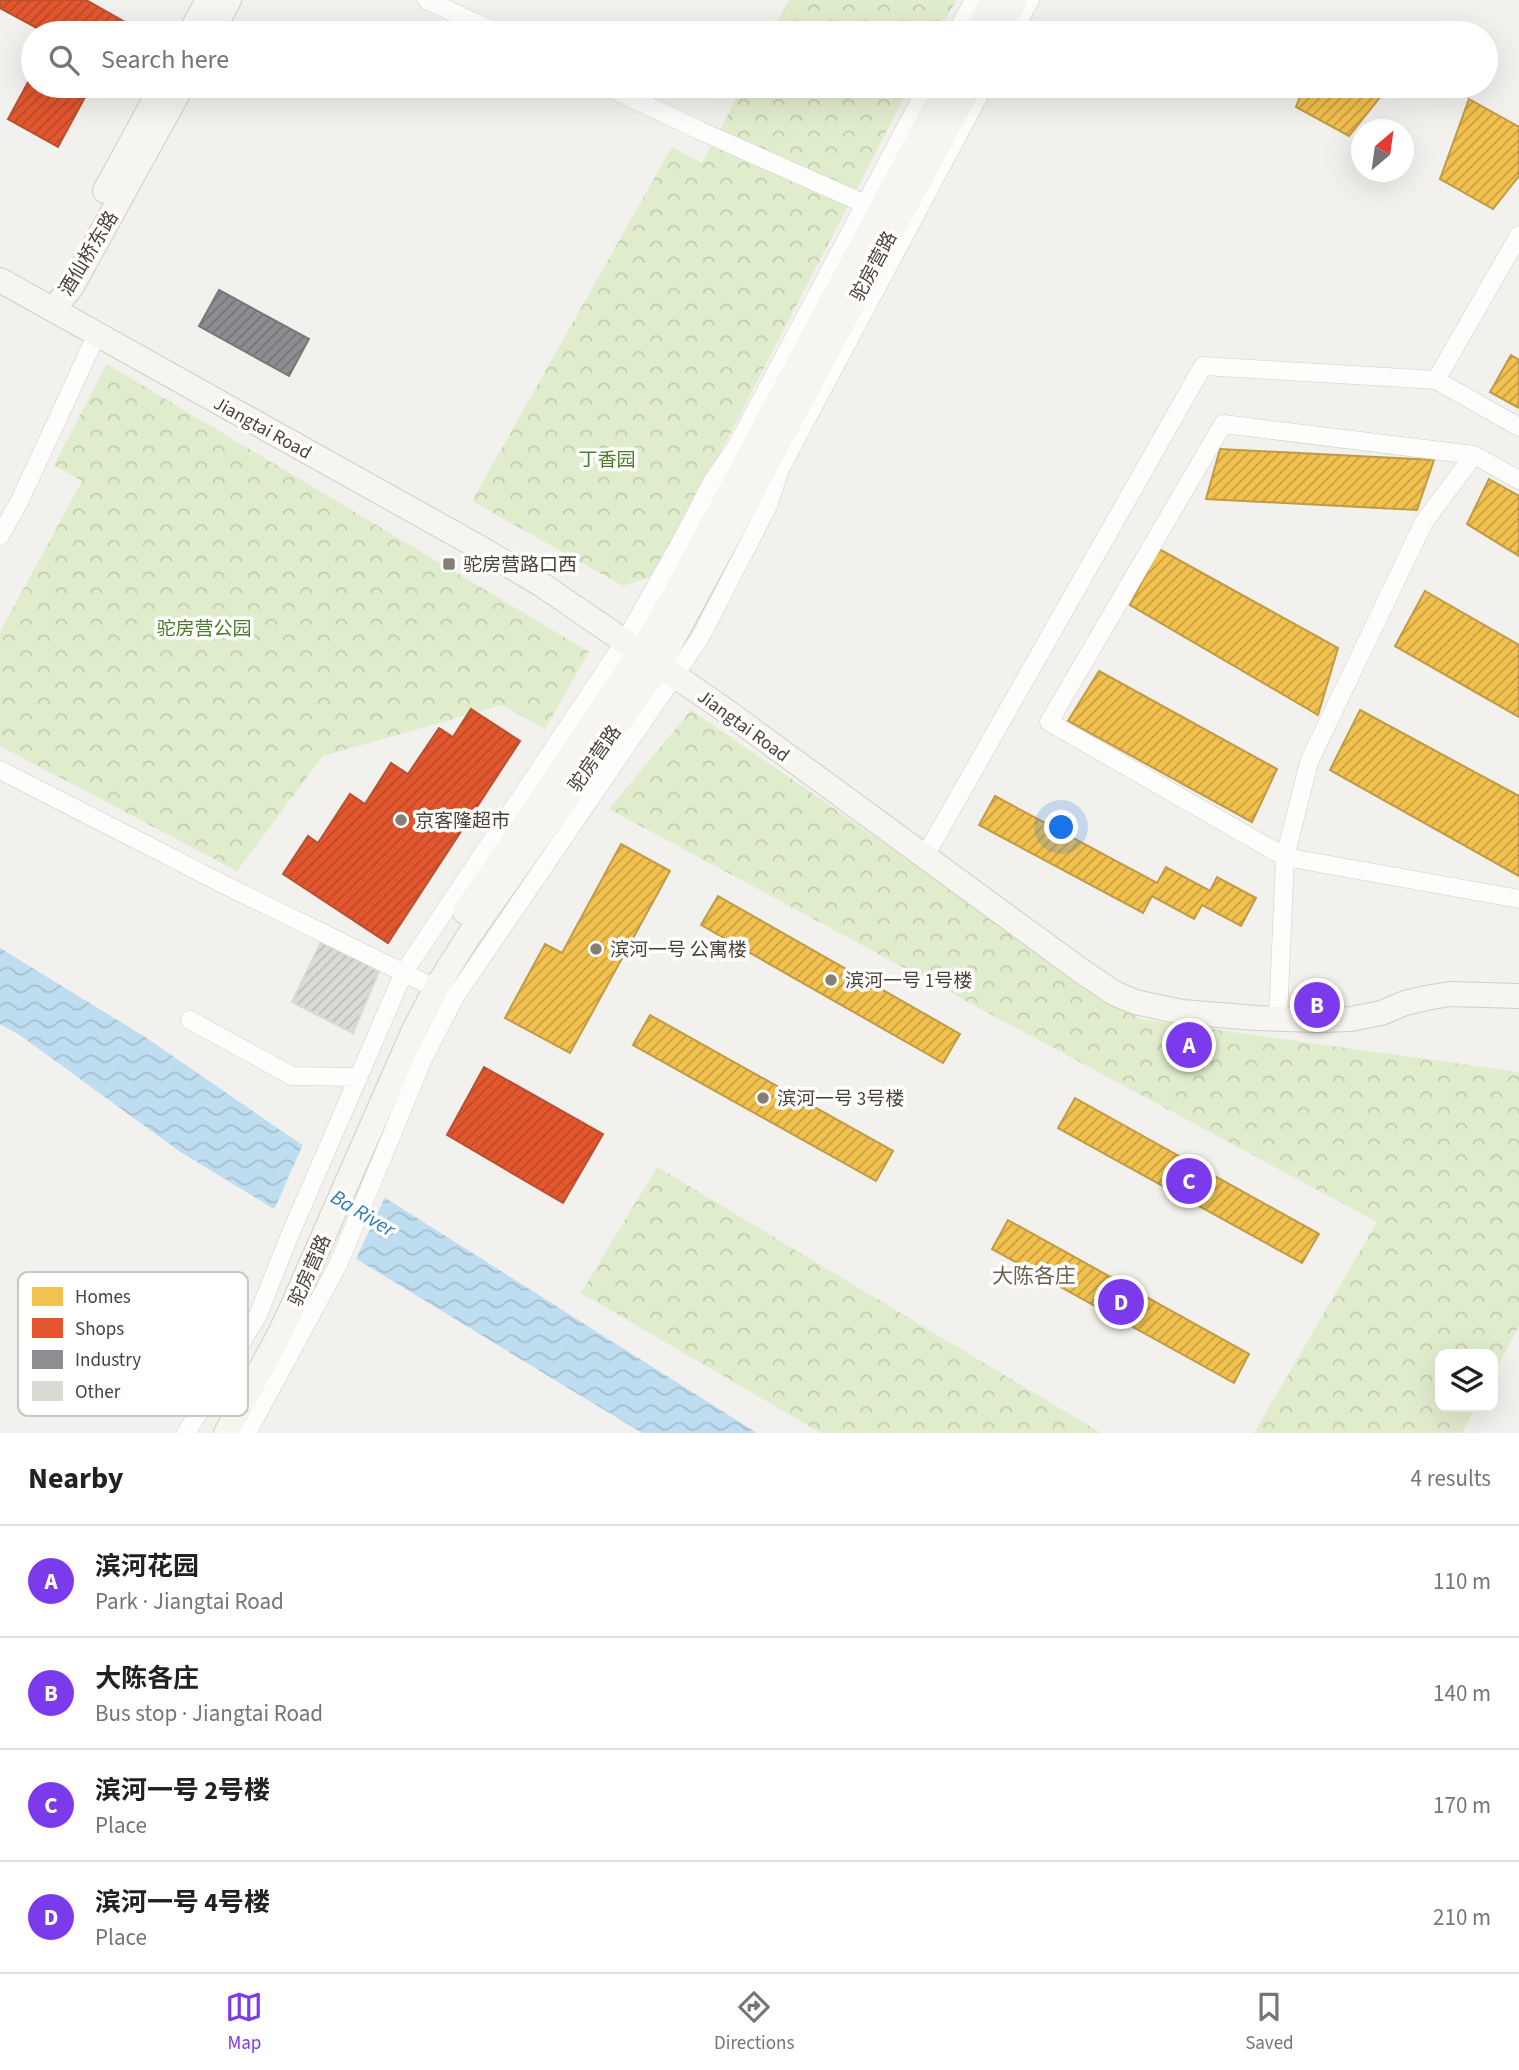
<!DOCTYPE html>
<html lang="en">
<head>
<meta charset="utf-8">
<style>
  :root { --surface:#fff; --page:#f2f2f2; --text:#202124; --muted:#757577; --line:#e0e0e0; --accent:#7c3aed }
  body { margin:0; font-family:"Source Sans 3","Noto Sans SC",sans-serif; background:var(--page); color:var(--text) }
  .controls { position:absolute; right:21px; bottom:21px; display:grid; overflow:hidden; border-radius:14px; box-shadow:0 7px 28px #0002 }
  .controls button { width:63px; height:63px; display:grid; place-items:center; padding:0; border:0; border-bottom:2px solid var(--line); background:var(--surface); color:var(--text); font:35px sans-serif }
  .compass { position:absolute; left:1351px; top:119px; width:63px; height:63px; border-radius:50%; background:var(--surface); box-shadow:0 7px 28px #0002; rotate:29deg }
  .you { position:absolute; left:1062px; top:828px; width:24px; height:24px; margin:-18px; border:5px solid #fff; border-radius:50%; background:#1a73e8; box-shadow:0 0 0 10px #1a73e833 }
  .badge { display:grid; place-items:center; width:46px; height:46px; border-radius:50%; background:var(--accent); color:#fff; font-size:23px; font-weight:700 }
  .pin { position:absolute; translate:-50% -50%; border:4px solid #fff; box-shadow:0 2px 7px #0006 }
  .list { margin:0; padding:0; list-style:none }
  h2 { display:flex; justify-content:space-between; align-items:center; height:91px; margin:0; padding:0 28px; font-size:30px }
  h2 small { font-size:23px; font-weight:400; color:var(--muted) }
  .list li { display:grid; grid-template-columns:46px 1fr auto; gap:21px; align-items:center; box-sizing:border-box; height:112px; padding:0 28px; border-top:2px solid var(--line) }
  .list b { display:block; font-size:26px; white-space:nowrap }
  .list p { margin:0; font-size:23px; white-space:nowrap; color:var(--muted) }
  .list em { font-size:23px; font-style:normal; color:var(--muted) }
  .icon { flex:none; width:38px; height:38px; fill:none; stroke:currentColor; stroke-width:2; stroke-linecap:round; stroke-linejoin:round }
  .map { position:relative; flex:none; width:1519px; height:1433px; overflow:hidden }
  .search { position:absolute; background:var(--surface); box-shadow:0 7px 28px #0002; left:21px; right:21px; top:21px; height:77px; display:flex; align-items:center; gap:18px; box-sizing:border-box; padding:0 24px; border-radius:38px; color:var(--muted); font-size:26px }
  .sheet { height:539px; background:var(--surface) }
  nav { display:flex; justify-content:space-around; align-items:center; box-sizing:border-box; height:98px; border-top:2px solid var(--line); background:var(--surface); font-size:19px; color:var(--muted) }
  nav a { display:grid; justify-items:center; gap:4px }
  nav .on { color:var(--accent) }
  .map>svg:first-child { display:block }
  .park { fill:url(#park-crowns) }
  .water { fill:url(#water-waves) }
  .pier { fill:#f2f1ed }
  .homes { fill:url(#homes-hatch); stroke:#c09b47; stroke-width:2 }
  .shops { fill:url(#shops-hatch); stroke:#b65131; stroke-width:2 }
  .industry { fill:url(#industry-hatch); stroke:#797677; stroke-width:2 }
  .building { fill:url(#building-hatch); stroke:#dbd8d2; stroke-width:2 }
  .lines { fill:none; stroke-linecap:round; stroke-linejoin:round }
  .street-casing { stroke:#d0ceca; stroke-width:19 }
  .secondary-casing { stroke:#d2cec4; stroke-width:26 }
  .street { stroke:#fdfdfc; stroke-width:18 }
  .secondary { stroke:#f7f5f0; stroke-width:24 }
  .poi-dot { fill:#857f77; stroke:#fff; stroke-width:2.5 }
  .labels { text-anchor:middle; stroke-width:7; stroke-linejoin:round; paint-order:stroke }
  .street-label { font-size:19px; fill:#4a4238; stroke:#fff }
  .park-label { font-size:19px; fill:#4b7d29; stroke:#fff }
  .poi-label { font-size:19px; fill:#4a4238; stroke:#fff; text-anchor:start }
  .water-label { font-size:21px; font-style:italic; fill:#2e7bb0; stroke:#fff }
  .neighbourhood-label { font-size:21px; fill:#6d604f; stroke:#fff }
  .key { fill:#fff; stroke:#c9c6c3; stroke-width:2 }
  .key-label { font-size:19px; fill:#4a4238 }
</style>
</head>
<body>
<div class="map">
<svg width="1519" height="1433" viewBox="0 0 1519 1433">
  <defs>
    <pattern id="park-crowns" width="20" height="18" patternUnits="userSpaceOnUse" patternTransform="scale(1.75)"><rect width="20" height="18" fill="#e0edcd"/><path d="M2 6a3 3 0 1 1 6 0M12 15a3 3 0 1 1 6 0" fill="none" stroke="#c2ccb1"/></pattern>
    <pattern id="water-waves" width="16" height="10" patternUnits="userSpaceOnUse" patternTransform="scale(1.75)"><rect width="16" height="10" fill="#beddf0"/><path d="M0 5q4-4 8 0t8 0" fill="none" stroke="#a5bfcf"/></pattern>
    <pattern id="homes-hatch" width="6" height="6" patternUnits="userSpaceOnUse" patternTransform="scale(1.75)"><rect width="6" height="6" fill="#f2c14e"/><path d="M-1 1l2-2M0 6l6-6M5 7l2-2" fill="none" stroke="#c69e42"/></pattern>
    <pattern id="shops-hatch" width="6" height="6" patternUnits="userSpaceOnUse" patternTransform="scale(1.75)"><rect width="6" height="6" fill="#e4572e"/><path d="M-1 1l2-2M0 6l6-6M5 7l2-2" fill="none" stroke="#bb4a28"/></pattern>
    <pattern id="industry-hatch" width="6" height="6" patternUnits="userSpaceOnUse" patternTransform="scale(1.75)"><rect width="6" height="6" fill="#8d8d92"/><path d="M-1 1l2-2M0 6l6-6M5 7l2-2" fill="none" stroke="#757578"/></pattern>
    <pattern id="building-hatch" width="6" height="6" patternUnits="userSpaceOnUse" patternTransform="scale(1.75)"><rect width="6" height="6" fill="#dcdad5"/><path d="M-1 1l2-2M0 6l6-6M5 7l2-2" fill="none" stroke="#bebcb8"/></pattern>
  </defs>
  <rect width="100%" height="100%" fill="#f2f1ed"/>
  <path class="park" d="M789,0h167l-18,33h-167z
    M743,86h167l-253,489 -34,11 -151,-85 200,-354 30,16z
    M107,364l482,288 -44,77 -43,-24 -179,51 -86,115 -237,-125v-114l82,-151 -28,-16z
    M691,710l449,309 379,53v254l-26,49v-21h-53v53h36l-14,26h-208l123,-211 -768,-413z
    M657,1167l444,266h-280l-240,-140z"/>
  <path class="water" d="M0,948l145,89 163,112 449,284h-115l-463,-282 -158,-115 -21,-12z"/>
  <path class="pier" d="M304,1142l82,53 -32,68 -81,-51z"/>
  <path class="homes" d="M1304,86h85l-40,50 -53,-29z
    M1469,99l50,28v49l-26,33 -53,-30z
    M1511,355l8,5v48l-29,-16z
    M1220,449l214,11 -17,50 -211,-11z
    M1489,479l30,17v60l-52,-32z
    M1159,549l179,99 -20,67 -188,-110z
    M1425,591l94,54v72l-124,-71z
    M1099,671l178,98 -25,53 -184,-101z
    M1360,710l159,86v80l-189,-106z
    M995,796l162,87 9,-16 44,24 7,-14 39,21 -15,28 -39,-21 -8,14 -42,-23 -9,17 -164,-88z
    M621,844l49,27 -100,182 -65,-35 40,-74 17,9z
    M718,896l242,138 -17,29 -242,-138z
    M650,1015l243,136 -17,30 -243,-136z
    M1075,1098l244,136 -17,29 -244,-135z
    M1008,1220l241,134 -15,29 -242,-134z"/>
  <path class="shops" d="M0,0h86l41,23 -6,10h-75l-46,-25z
    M33,73v13h58l-33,61 -50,-28z
    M471,709l49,32 -132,202 -105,-69 25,-38 10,7 32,-49 15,10 26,-41 17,11 31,-46 14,9z
    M484,1067l119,67 -40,69 -116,-68z"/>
  <path class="industry" d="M219,290l90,49 -20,37 -90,-50z"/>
  <path class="building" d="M321,942l58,29 -26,62 -61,-31z"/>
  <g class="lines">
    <g class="street-casing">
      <path id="street" d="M427,0l70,33
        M956,33l18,-33
        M1012,33l18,-33
        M606,86l95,45 173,77
        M1436,380l83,-145
        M1519,480l-45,-25 -251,-31 -174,298 236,135 234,42
        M0,536l20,-36 77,-166
        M0,770l225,115 220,108
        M925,856l278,-490 233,14 83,47
        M1278,1019l7,-162 24,-95 115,-240 50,-67
        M190,1020l102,56 66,1
        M186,1433l72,-118 31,-78 115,-265 221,-331 58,-103 29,-56 23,-33 193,-363
        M247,1433l91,-168 85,-206 32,-62 245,-359 68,-132 12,-37 204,-383"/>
    </g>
    <g class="secondary-casing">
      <path id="secondary" d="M190,33l18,-33
        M211,33l18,-33
        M975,33l18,-33
        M998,33l17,-33
        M105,191l57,-105
        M0,280l482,269 60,36 180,123 358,262 34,23 21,9 47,10 74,6 63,2 32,-1 30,-6 24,-10 21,-5 24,-4 69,2
        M53,309l18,-21 111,-202
        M465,912l176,-260 32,-54 274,-512
        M226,1433l52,-96 16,-34 120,-273 22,-42 32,-51 191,-272 311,-579"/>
    </g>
    <use href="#street" class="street"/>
    <use href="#secondary" class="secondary"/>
  </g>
  <g class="poi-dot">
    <rect x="442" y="557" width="14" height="14" rx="3.5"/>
    <circle cx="401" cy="820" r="7"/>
    <circle cx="596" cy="949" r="7"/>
    <circle cx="831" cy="980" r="7"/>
    <circle cx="763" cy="1098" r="7"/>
  </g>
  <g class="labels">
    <g class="street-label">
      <text transform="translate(88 253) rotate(-59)" y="7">酒仙桥东路</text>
      <text transform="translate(873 266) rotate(-62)" y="7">驼房营路</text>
      <text transform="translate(263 427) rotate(29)" y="7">Jiangtai Road</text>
      <text transform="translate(744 725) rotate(36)" y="7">Jiangtai Road</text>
      <text transform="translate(594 758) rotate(-55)" y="7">驼房营路</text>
      <text transform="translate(309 1270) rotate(-66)" y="7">驼房营路</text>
    </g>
    <g class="park-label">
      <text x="607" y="466">丁香园</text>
      <text x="204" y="635">驼房营公园</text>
    </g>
    <g class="poi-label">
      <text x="463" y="571">驼房营路口西</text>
      <text x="415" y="827">京客隆超市</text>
      <text x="610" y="956">滨河一号 公寓楼</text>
      <text x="845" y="987">滨河一号 1号楼</text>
      <text x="777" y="1105">滨河一号 3号楼</text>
    </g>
    <g class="water-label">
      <text transform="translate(363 1213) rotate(31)" y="7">Ba River</text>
    </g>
    <g class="neighbourhood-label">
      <text x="1034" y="1283">大陈各庄</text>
    </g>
  </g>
  <rect x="18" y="1272" width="230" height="144" rx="10" class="key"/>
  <rect x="32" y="1287" width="31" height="19" fill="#f2c14e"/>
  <rect x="32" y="1318" width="31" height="20" fill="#e4572e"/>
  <rect x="32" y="1350" width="31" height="19" fill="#8d8d92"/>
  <rect x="32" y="1381" width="31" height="20" fill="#dcdad5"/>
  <g class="key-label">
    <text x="75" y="1303">Homes</text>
    <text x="75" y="1335">Shops</text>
    <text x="75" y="1366">Industry</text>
    <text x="75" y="1398">Other</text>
  </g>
</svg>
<div class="controls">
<button><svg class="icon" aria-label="layers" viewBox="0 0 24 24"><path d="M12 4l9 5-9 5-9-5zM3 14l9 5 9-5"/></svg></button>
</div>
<svg class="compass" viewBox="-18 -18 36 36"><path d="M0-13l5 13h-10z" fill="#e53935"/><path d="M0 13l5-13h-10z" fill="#757577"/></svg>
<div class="you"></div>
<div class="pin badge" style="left:1189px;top:1045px">A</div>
<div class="pin badge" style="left:1317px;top:1005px">B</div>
<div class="pin badge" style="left:1189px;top:1181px">C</div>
<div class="pin badge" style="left:1121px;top:1302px">D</div>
<div class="search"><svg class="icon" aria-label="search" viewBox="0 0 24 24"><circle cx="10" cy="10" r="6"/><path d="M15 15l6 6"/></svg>Search here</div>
</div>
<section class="sheet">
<h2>Nearby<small>4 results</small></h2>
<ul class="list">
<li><span class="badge">A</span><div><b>滨河花园</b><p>Park · Jiangtai Road</p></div><em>110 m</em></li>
<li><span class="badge">B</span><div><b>大陈各庄</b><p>Bus stop · Jiangtai Road</p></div><em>140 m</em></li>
<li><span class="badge">C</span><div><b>滨河一号 2号楼</b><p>Place</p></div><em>170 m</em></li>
<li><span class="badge">D</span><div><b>滨河一号 4号楼</b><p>Place</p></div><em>210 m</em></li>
</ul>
</section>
<nav>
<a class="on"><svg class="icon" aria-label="map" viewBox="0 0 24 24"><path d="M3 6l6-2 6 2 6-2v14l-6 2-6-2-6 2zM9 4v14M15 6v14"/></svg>Map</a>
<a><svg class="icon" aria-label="directions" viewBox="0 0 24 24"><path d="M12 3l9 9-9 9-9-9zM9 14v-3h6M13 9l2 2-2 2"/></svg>Directions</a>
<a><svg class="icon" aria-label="saved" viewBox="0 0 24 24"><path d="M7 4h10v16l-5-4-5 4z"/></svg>Saved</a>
</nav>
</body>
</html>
